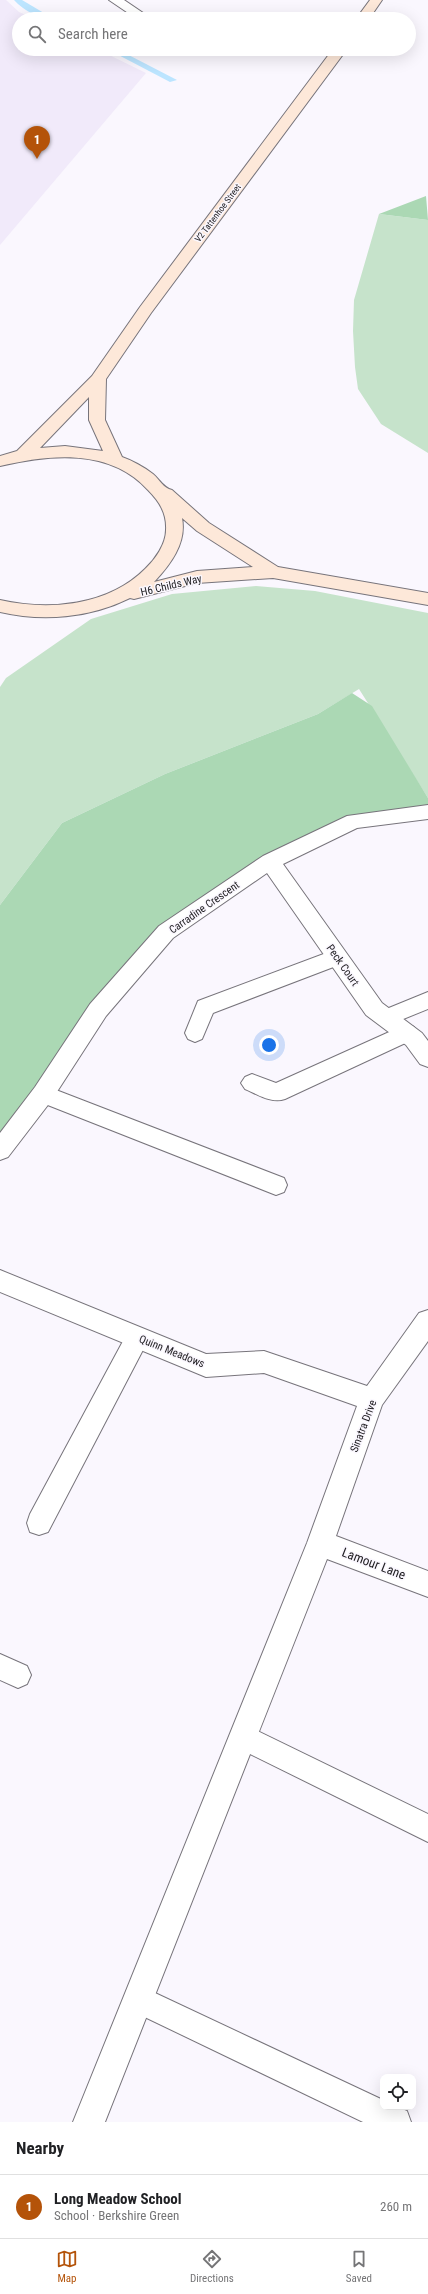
<!DOCTYPE html>
<html lang="en">
<head>
<meta charset="utf-8">
<style>
  :root { --surface:#fff; --page:#f2f2f2; --text:#202124; --muted:#757577; --line:#e0e0e0; --accent:#b45309 }
  body { margin:0; font-family:"Roboto Condensed",sans-serif; background:var(--page); color:var(--text) }
  .controls { position:absolute; right:12px; bottom:12px; display:grid; overflow:hidden; border-radius:8px; box-shadow:0 4px 16px #0002 }
  .controls button { width:36px; height:36px; display:grid; place-items:center; padding:0; border:0; border-bottom:1px solid var(--line); background:var(--surface); color:var(--text); font:20px sans-serif }
  .you { position:absolute; left:269px; top:1045px; width:14px; height:14px; margin:-10px; border:3px solid #fff; border-radius:50%; background:#1a73e8; box-shadow:0 0 0 6px #1a73e833 }
  .badge { display:grid; place-items:center; width:26px; height:26px; border-radius:50%; background:var(--accent); color:#fff; font-size:13px; font-weight:700 }
  .pin { position:absolute; translate:-50% -33px; filter:drop-shadow(0 1px 2px #0008) }
  .pin::after { content:''; position:absolute; top:21px; width:14px; height:12px; background:inherit; clip-path:polygon(0 0,100% 0,50% 100%) }
  .list { margin:0; padding:0; list-style:none }
  h2 { display:flex; justify-content:space-between; align-items:center; height:52px; margin:0; padding:0 16px; font-size:17px }
  h2 small { font-size:13px; font-weight:400; color:var(--muted) }
  .list li { display:grid; grid-template-columns:26px 1fr auto; gap:12px; align-items:center; box-sizing:border-box; height:64px; padding:0 16px; border-top:1px solid var(--line) }
  .list b { display:block; font-size:15px; white-space:nowrap }
  .list p { margin:0; font-size:13px; white-space:nowrap; color:var(--muted) }
  .list em { font-size:13px; font-style:normal; color:var(--muted) }
  .icon { flex:none; width:22px; height:22px; fill:none; stroke:currentColor; stroke-width:2; stroke-linecap:round; stroke-linejoin:round }
  .map { position:relative; flex:none; width:428px; height:2122px; overflow:hidden }
  .search { position:absolute; background:var(--surface); box-shadow:0 4px 16px #0002; left:12px; right:12px; top:12px; height:44px; display:flex; align-items:center; gap:10px; box-sizing:border-box; padding:0 14px; border-radius:22px; color:var(--muted); font-size:15px }
  .sheet { height:116px; background:var(--surface) }
  nav { display:flex; justify-content:space-around; align-items:center; box-sizing:border-box; height:56px; border-top:1px solid var(--line); background:var(--surface); font-size:11px; color:var(--muted) }
  nav a { display:grid; justify-items:center; gap:2px }
  nav .on { color:var(--accent) }
  .map>svg:first-child { display:block }
  .built { fill:#f1eafa }
  .green { fill:#c6e3cb }
  .forest { fill:#abd8b4 }
  .lines { fill:none; stroke-linecap:round; stroke-linejoin:round }
  .stream { fill:#bce5ff; fill-rule:evenodd }
  .lane-casing { stroke:#77747b; stroke-width:2 }
  .street-casing { stroke:#77747b; stroke-width:2 }
  .secondary-casing { stroke:#77747b; stroke-width:2 }
  .lane { fill:#fff; fill-rule:evenodd }
  .street { fill:#fff; fill-rule:evenodd }
  .secondary { fill:#fde8d9; fill-rule:evenodd }
  .labels { text-anchor:middle; stroke-width:3; stroke-linejoin:round; paint-order:stroke }
  .far-street-label { font-size:9px; fill:#1e1d20; stroke:#faf7fe }
  .street-label { font-size:11px; fill:#1e1d20; stroke:#faf7fe }
  .near-street-label { font-size:13px; fill:#1e1d20; stroke:#faf7fe }
</style>
</head>
<body>
<div class="map">
<svg width="428" height="2122" viewBox="0 0 428 2122">
  <rect width="100%" height="100%" fill="#faf7fe"/>
  <path class="built" d="M0,0h6l13,12 16,7h-16v30h78l49,24 -146,172z"/>
  <path class="green" d="M379,214l49,6v233l-47,-29 -23,-35 -3,-22 -2,-36 1,-31z
    M256,586l59,5 113,22v185l-69,-109 -41,25 -153,60 -103,49 -62,82v-218l6,-9 85,-59 81,-25z"/>
  <path class="forest" d="M426,196l2,24 -49,-6z
    M352,693l20,13 56,92v14l-74,9 -188,111 -166,218v-245l62,-82 103,-49 153,-60z"/>
  <g class="lines">
    <path class="stream" d="M14,0h8l32,19c-15,0 -30,-8 -40,-19z
      M107,49h10l60,31 -7,2z"/>
    <g class="lane-casing">
      <path id="lane" d="M337,949l7,2 3,6 -3,6 -131,50 -11,26 -7,3 -7,-3 -3,-6 13,-32z
        M428,992v17l-42,17 -7,-2 -3,-6 3,-6z
        M407,1024l7,3 3,6 -3,6 -129,60c-13,5 -28,-5 -40,-10l-4,-6 4,-6 7,-3 24,9z
        M43,1085l241,93 3,7 -3,7 -8,3 -241,-95 -3,-6 3,-6z
        M137,1327l8,3 4,8 -4,8 -97,186 -9,3 -9,-3 -3,-9 3,-9 99,-184z
        M0,1654l27,12 4,9 -4,9 -9,4 -18,-8z
        M243,1724l185,90v28l-194,-96 -4,-9 4,-9z
        M138,1985l245,115v7h14l10,4 4,11h-48l-235,-113 -4,-10 4,-10z"/>
    </g>
    <g class="street-casing">
      <path id="street" d="M109,0h15l28,19h-15z
        M428,805v14l-71,9 -74,36 99,139 40,30 6,8v26l-8,-3 -14,-19 -40,-30 -99,-142 -94,65 -67,78 -55,85 -43,56 -8,3v-27l35,-46 55,-83 69,-78 104,-70 84,-40z
        M0,1270l206,84 58,-3 103,35 52,-73 9,-3v31l-46,64 -46,131 92,35v26l-101,-38 -222,563h-32l234,-579 50,-137 -93,-33 -58,4 -206,-85z"/>
    </g>
    <g class="secondary-casing">
      <path id="secondary" d="M370,0h12l-13,19h-13z
        M333,49h14l-196,264 -45,66 -1,41 17,37c11,4 22,10 31,17 7,6 10,14 19,16l37,33 69,44 150,26v12l-155,-27 -76,5 -63,16 -4,-1c-40,20 -87,24 -130,14v-12c49,11 108,6 145,-31 10,-9 21,-25 21,-39 1,-17 -7,-29 -18,-40 -38,-42 -98,-36 -148,-24v-10l17,-5 75,-75 48,-69zM89,397v23l14,31 -38,-5 -25,2zM182,518l15,13 56,36 -56,4 -43,11c16,-17 33,-39 28,-64z"/>
    </g>
    <use href="#lane" class="lane"/>
    <use href="#street" class="street"/>
    <use href="#secondary" class="secondary"/>
  </g>
  <g class="labels">
    <g class="far-street-label">
      <text transform="translate(218 213) rotate(-53)" y="3">V2 Tattenhoe Street</text>
    </g>
    <g class="street-label">
      <text transform="translate(171 585) rotate(-13)" y="4">H6 Childs Way</text>
      <text transform="translate(204 907) rotate(-35)" y="4">Carradine Crescent</text>
      <text transform="translate(343 965) rotate(55)" y="4">Peck Court</text>
      <text transform="translate(172 1351) rotate(22)" y="4">Quinn Meadows</text>
      <text transform="translate(363 1426) rotate(-69)" y="4">Sinatra Drive</text>
    </g>
    <g class="near-street-label">
      <text transform="translate(374 1563) rotate(21)" y="5">Lamour Lane</text>
    </g>
  </g>
</svg>
<div class="controls">
<button><svg class="icon" aria-label="locate" viewBox="0 0 24 24"><circle cx="12" cy="12" r="6"/><path d="M12 2v4M12 18v4M2 12h4M18 12h4"/></svg></button>
</div>
<div class="you"></div>
<div class="pin badge" style="left:37px;top:159px">1</div>
<div class="search"><svg class="icon" aria-label="search" viewBox="0 0 24 24"><circle cx="10" cy="10" r="6"/><path d="M15 15l6 6"/></svg>Search here</div>
</div>
<section class="sheet">
<h2>Nearby<small></small></h2>
<ul class="list">
<li><span class="badge">1</span><div><b>Long Meadow School</b><p>School · Berkshire Green</p></div><em>260 m</em></li>
</ul>
</section>
<nav>
<a class="on"><svg class="icon" aria-label="map" viewBox="0 0 24 24"><path d="M3 6l6-2 6 2 6-2v14l-6 2-6-2-6 2zM9 4v14M15 6v14"/></svg>Map</a>
<a><svg class="icon" aria-label="directions" viewBox="0 0 24 24"><path d="M12 3l9 9-9 9-9-9zM9 14v-3h6M13 9l2 2-2 2"/></svg>Directions</a>
<a><svg class="icon" aria-label="saved" viewBox="0 0 24 24"><path d="M7 4h10v16l-5-4-5 4z"/></svg>Saved</a>
</nav>
</body>
</html>
